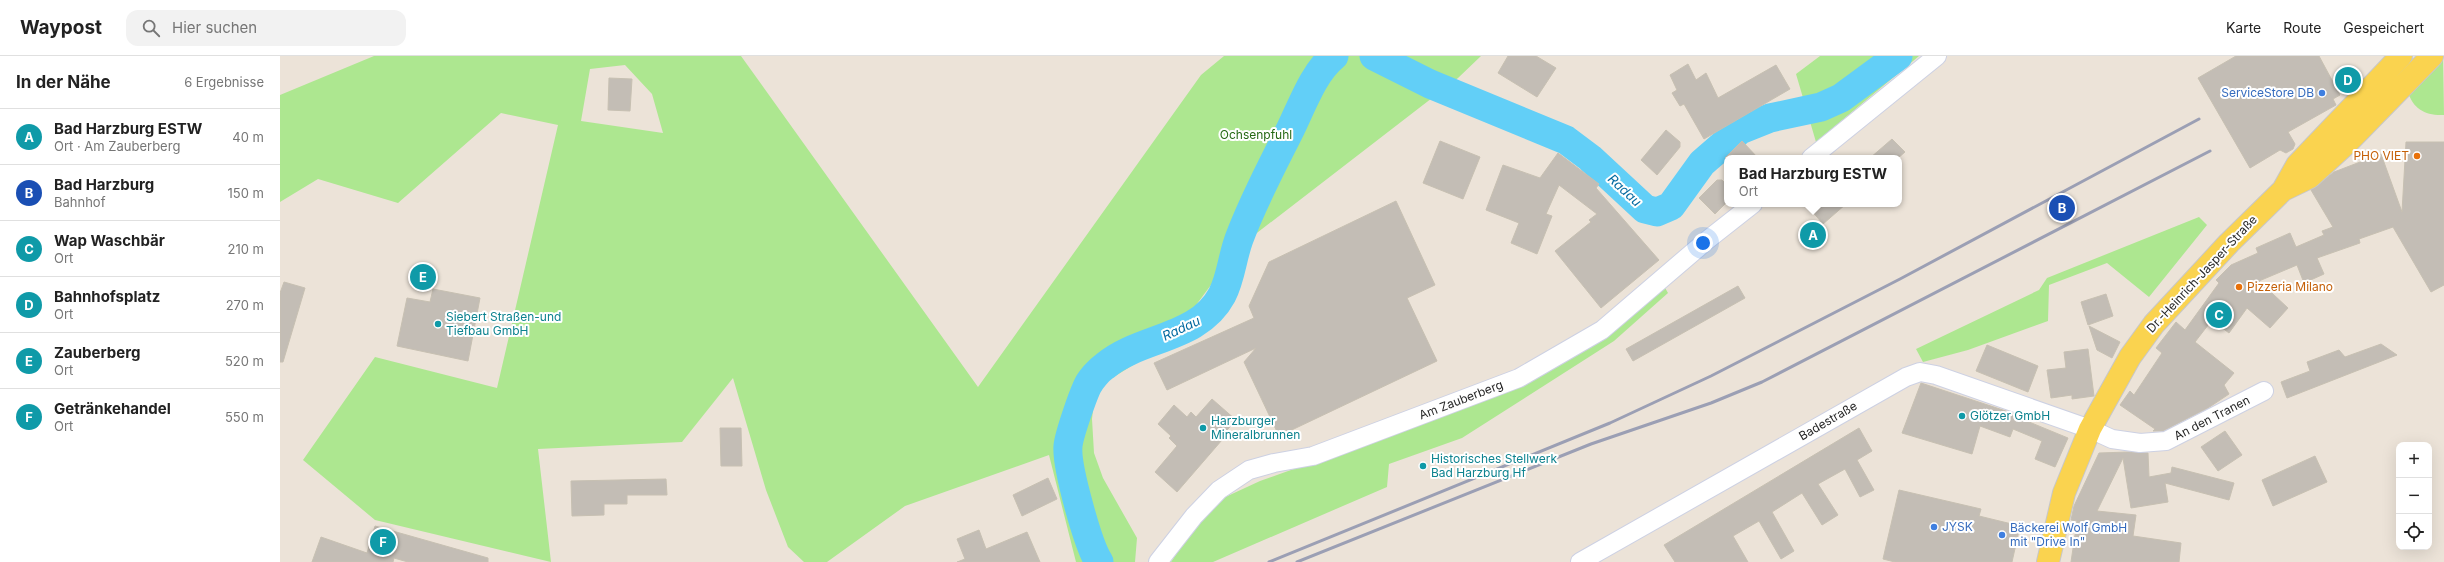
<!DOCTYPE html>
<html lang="de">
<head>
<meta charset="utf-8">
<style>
  :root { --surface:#fff; --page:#f2f2f2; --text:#222; --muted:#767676; --line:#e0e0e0; --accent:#d93025 }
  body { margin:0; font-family:Inter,sans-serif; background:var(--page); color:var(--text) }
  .controls { position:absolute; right:12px; bottom:12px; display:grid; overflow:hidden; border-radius:8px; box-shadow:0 4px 16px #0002 }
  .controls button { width:36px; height:36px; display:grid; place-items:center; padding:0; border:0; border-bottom:1px solid var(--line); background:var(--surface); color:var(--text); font:20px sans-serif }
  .you { position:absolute; left:1423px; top:187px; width:14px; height:14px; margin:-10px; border:3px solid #fff; border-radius:50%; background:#1a73e8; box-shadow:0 0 0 6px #1a73e833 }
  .badge { display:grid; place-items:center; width:26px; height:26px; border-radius:50%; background:var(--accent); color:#fff; font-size:13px; font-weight:700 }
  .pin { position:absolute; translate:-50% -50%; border:2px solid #fff; box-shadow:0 1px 4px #0006 }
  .popup { position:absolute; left:1444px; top:99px; width:178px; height:52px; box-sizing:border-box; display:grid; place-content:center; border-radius:8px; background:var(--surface); filter:drop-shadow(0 1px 3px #0005); font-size:13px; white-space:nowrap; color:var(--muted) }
  .popup b { font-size:15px; color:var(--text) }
  .popup::after { content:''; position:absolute; left:50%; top:100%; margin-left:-8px; border:8px solid transparent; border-top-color:var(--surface) }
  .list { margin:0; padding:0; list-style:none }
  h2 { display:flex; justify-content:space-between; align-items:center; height:52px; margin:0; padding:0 16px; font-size:17px }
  h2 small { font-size:13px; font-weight:400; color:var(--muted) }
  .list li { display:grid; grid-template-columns:26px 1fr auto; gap:12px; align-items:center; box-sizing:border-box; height:56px; padding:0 16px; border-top:1px solid var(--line) }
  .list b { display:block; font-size:15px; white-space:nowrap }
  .list p { margin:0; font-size:13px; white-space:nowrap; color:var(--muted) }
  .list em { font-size:13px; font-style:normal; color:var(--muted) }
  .icon { flex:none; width:22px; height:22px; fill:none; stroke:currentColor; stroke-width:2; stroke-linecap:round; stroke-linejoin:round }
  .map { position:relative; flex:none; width:2164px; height:506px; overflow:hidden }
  header { display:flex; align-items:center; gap:24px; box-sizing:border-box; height:56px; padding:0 20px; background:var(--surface); border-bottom:1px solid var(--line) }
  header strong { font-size:19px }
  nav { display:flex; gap:22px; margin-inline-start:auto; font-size:14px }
  .search { width:280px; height:36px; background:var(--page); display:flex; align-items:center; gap:10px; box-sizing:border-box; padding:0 14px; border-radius:12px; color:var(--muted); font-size:15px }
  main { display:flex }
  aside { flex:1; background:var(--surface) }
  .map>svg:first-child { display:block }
  .green { fill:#ade790; fill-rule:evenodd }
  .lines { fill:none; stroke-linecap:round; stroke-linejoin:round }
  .river { stroke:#62cff7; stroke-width:29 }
  .building { fill:#c3bdb5; stroke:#c7c0b2 }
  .minor-casing { stroke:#cdd1e3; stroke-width:20 }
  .major-casing { stroke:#c7c7c7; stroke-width:24 }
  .minor { stroke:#fff; stroke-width:18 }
  .major { stroke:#fad34f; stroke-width:22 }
  .rail { stroke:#9b9fb4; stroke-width:3 }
  .shop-dot { fill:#3f7fe0; stroke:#fff; stroke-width:1.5 }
  .food-dot { fill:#e8710a; stroke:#fff; stroke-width:1.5 }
  .culture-dot { fill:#0f9aa8; stroke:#fff; stroke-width:1.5 }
  .labels { text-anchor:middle; stroke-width:4; stroke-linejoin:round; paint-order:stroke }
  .shop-label { font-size:12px; fill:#366cbe; stroke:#fff; text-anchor:start }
  .park-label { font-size:12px; fill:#256914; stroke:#fff }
  .food-label { font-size:12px; fill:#c56008; stroke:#fff; text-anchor:end }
  .street-label { font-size:12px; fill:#282828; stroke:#fff }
  .culture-label { font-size:12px; fill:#0d838f; stroke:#fff; text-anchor:start }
  .water-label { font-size:13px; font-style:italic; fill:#046aa0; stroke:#fff }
</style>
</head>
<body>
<header>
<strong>Waypost</strong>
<div class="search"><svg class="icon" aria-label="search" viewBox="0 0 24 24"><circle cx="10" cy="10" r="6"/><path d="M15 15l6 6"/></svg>Hier suchen</div>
<nav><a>Karte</a><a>Route</a><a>Gespeichert</a></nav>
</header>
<main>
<aside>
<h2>In der Nähe<small>6 Ergebnisse</small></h2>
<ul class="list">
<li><span class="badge" style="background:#0f9aa8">A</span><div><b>Bad Harzburg ESTW</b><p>Ort · Am Zauberberg</p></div><em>40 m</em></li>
<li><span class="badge" style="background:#1a4fb4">B</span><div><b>Bad Harzburg</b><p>Bahnhof</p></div><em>150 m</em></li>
<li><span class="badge" style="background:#0f9aa8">C</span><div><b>Wap Waschbär</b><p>Ort</p></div><em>210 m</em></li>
<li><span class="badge" style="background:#0f9aa8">D</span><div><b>Bahnhofsplatz</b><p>Ort</p></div><em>270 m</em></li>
<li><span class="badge" style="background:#0f9aa8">E</span><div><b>Zauberberg</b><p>Ort</p></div><em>520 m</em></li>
<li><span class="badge" style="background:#0f9aa8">F</span><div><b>Getränkehandel</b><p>Ort</p></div><em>550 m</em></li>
</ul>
</aside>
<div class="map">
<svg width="2164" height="506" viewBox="0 0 2164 506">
  <rect width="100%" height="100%" fill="#ece3d8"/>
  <path class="green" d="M94,0h367l237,331 223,-312 23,-19h257l-23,22 -218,168 -73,98 -63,39 -10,18 -2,18 2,34 9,25 34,60 -2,24h-59l-27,-107 -144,51 -78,56h-23l-16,-15 -22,-57 -33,-112 -51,64 -144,7 13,113 -176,-42 -72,-60 72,-103 122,31 61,-263 -57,-12 -103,90 -80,-24 -38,23v-107zM345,9l27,29 11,39 -82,-12 9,-52z
    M1540,0h99l-103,86 -20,-68z
    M2163,0l1,59c-18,1 -31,-6 -36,-23z
    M1919,161l8,8 -58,72 -42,-34 -58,22 -1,36 -80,29 -45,12 -7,-13 123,-59 8,-12z
    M1384,230l4,7 -54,48 -152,97 -73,26 -2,23 -174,75h-42l28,-42 20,-20 41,-19 165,-59z"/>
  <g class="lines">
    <path class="river" d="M1094,0l56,28 136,56 24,18 55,51 12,3 14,-6 31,-43 38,-33 30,-12 51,-11 20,-9 57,-42
      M819,506c-11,-17 -33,-96 -31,-116 1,-11 14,-48 19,-59 3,-7 12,-17 18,-21 36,-30 93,-26 117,-71 9,-17 10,-37 17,-56 14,-38 33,-73 51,-109 12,-24 23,-57 44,-74"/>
  </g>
  <path class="building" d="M1228,0h28l20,12 -19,29 -39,-24z
    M1956,0h83l21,39 -7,4 3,6 -48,27 7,12 -2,5 -7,4 -6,-3 -30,18 -52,-90z
    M1408,8l8,16 10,-7 12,25 58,-33 14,24 -86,50 -20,-35 -4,2 -8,-13 5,-3 -7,-15z
    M329,22l23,1 -2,32 -22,-1z
    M1386,74l14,12v5l-23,28 -16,-15z
    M1612,83l13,13 -7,6h-28z
    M1160,85l40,16 -17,42 -40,-16z
    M1462,85l16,17h-33z
    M2126,86h38v143l-13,7 -38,-65 -34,12 1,4 -43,15 7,16 -20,9 -7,-18 -38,16 29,27 -18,20 -23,-20 -18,25 -17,-13 -17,22 39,31 -10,12 5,9 -21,14 -45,23h-10l2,-2 -35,-24 10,-14 4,4 28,-42 -6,-5 20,-26 9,8 34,-47 -3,-3 15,-15 27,-12 -2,-5 34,-15 6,14 28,-12 -2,-4 11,-4 -22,-37 23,-18 47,-18 21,58z
    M1278,97l41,31 -3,4 63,72 -58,48 -46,-57 36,-29 -2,-2 8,-6 -38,-29 -13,29 6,2 -15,38 -26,-11 8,-20 -33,-13 17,-45 37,13z
    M1437,124h5l5,5v17l-12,12 -16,-16z
    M1116,145l39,84 -28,13 30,63 -158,75 -35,-74 12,-14 -89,42 -13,-27 100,-45 -5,-12 20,-44z
    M1537,148h29l-23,20 -12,-14z
    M4,226l21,6 -22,74h-3v-69z
    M1458,230l7,12 -112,63 -7,-12z
    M153,233l47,9 -12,63 -71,-15 10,-48 23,4z
    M1826,238l7,22 -25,9 -7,-23z
    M1809,270l31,16 -8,16 -15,-8z
    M2101,288l16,11 -110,43 -6,-16 29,-11 -3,-9 32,-12 6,7z
    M1707,289l51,21 -10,26 -52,-21z
    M1808,293l6,47 -22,3v-4l-21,3 -4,-28 19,-2 -2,-16z
    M1641,327l97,32 -1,2 51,21 -13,29 -20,-8 7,-18 -29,-12 -3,8 -30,-11 -8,28 -70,-21z
    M932,343l24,21 -16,18 2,2 -45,52 -22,-20 22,-26 -8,-8 2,-2 -13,-12 16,-19 13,12 4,-5 5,5z
    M440,372h21l1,38h-21z
    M1579,372l13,23 -15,9 17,30 -14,7 -15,-28 -27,15 20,31 -16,10 -20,-32 -30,19 22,39 -13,8 -22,-38 -26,15 15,26h-73l-11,-17z
    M1945,375l17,24 -24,16 -17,-24z
    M1848,396l20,1 1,24 22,-4 1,-6 62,16 -5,17 -64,-17 3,19 -37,6 -8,-50 -26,53 39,4 -3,21 48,7 -2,19h-108l6,-41 -6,-1 3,-14 25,-53z
    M2035,400l12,26 -54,24 -11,-26z
    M768,422l9,21 -35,17 -9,-21z
    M386,423l1,16h-40v9h-23v11l-32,1 -1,-35z
    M1619,434l82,19 -2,7 41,10 -8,36h-117l-12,-3z
    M95,470l113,32v4h-80l-14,-4 -1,4h-81l9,-25 46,16z
    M699,474l7,19 41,-17 13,30h-83l8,-3 -8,-20z"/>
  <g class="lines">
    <g class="minor-casing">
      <path id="minor" d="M1531,102l126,-102
        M878,506l36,-46 25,-26 30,-20 25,-7 39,-7 206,-78 83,-48 104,-89 47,-37
        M1300,506l326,-185 14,-5 16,3 154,54 22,10 28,4 26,-2 98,-50"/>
    </g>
    <g class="major-casing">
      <path id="major" d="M2003,134l27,-13 35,-32 87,-89
        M1768,506l16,-69 26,-64 40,-72 24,-33 75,-81 54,-53 14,-25 104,-109"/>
    </g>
    <use href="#minor" class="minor"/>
    <use href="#major" class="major"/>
    <path class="rail" d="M989,506l341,-139 101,-47 189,-97 299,-160
      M1017,506l294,-118 120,-41 51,-21 448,-231"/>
  </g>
  <g class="shop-dot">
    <circle cx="2042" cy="37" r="4"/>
    <circle cx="1654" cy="471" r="4"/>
    <circle cx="1722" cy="479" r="4"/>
  </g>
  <g class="food-dot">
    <circle cx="2137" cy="100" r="4"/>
    <circle cx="1959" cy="231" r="4"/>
  </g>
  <g class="culture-dot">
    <circle cx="158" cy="268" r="4"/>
    <circle cx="1682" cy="360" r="4"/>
    <circle cx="923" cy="372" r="4"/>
    <circle cx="1143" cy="410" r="4"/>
  </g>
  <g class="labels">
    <g class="shop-label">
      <text x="2034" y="41" text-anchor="end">ServiceStore DB</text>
      <text x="1662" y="475">JYSK</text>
      <text x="1730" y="476">Bäckerei Wolf GmbH<tspan x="1730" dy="14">mit "Drive In"</tspan></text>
    </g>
    <g class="park-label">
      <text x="976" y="83">Ochsenpfuhl</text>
    </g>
    <g class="food-label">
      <text x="2129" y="104">PHO VIET</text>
      <text x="1967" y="235" text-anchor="start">Pizzeria Milano</text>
    </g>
    <g class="street-label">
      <text transform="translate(1922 218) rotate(-47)" y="4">Dr.-Heinrich-Jasper-Straße</text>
      <text transform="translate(1181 344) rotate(-21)" y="4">Am Zauberberg</text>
      <text transform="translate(1932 362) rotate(-27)" y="4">An den Tranen</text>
      <text transform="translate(1548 365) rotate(-30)" y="4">Badestraße</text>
    </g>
    <g class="culture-label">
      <text x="166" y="265">Siebert Straßen-und<tspan x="166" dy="14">Tiefbau GmbH</tspan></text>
      <text x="1690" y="364">Glötzer GmbH</text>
      <text x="931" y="369">Harzburger<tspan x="931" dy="14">Mineralbrunnen</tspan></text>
      <text x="1151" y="407">Historisches Stellwerk<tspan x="1151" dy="14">Bad Harzburg Hf</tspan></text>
    </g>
    <g class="water-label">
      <text transform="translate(1345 134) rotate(43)" y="5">Radau</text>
      <text transform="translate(901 272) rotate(-25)" y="5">Radau</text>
    </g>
  </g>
</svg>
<div class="controls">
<button>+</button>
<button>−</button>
<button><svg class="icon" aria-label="locate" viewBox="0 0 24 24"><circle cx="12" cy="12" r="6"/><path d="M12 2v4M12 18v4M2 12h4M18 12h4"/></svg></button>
</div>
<div class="you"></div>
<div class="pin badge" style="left:1533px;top:179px;background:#0f9aa8">A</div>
<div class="popup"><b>Bad Harzburg ESTW</b>Ort</div>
<div class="pin badge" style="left:1782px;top:152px;background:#1a4fb4">B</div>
<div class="pin badge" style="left:1939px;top:259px;background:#0f9aa8">C</div>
<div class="pin badge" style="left:2068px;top:24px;background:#0f9aa8">D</div>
<div class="pin badge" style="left:143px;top:221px;background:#0f9aa8">E</div>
<div class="pin badge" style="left:103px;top:486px;background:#0f9aa8">F</div>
</div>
</main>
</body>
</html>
